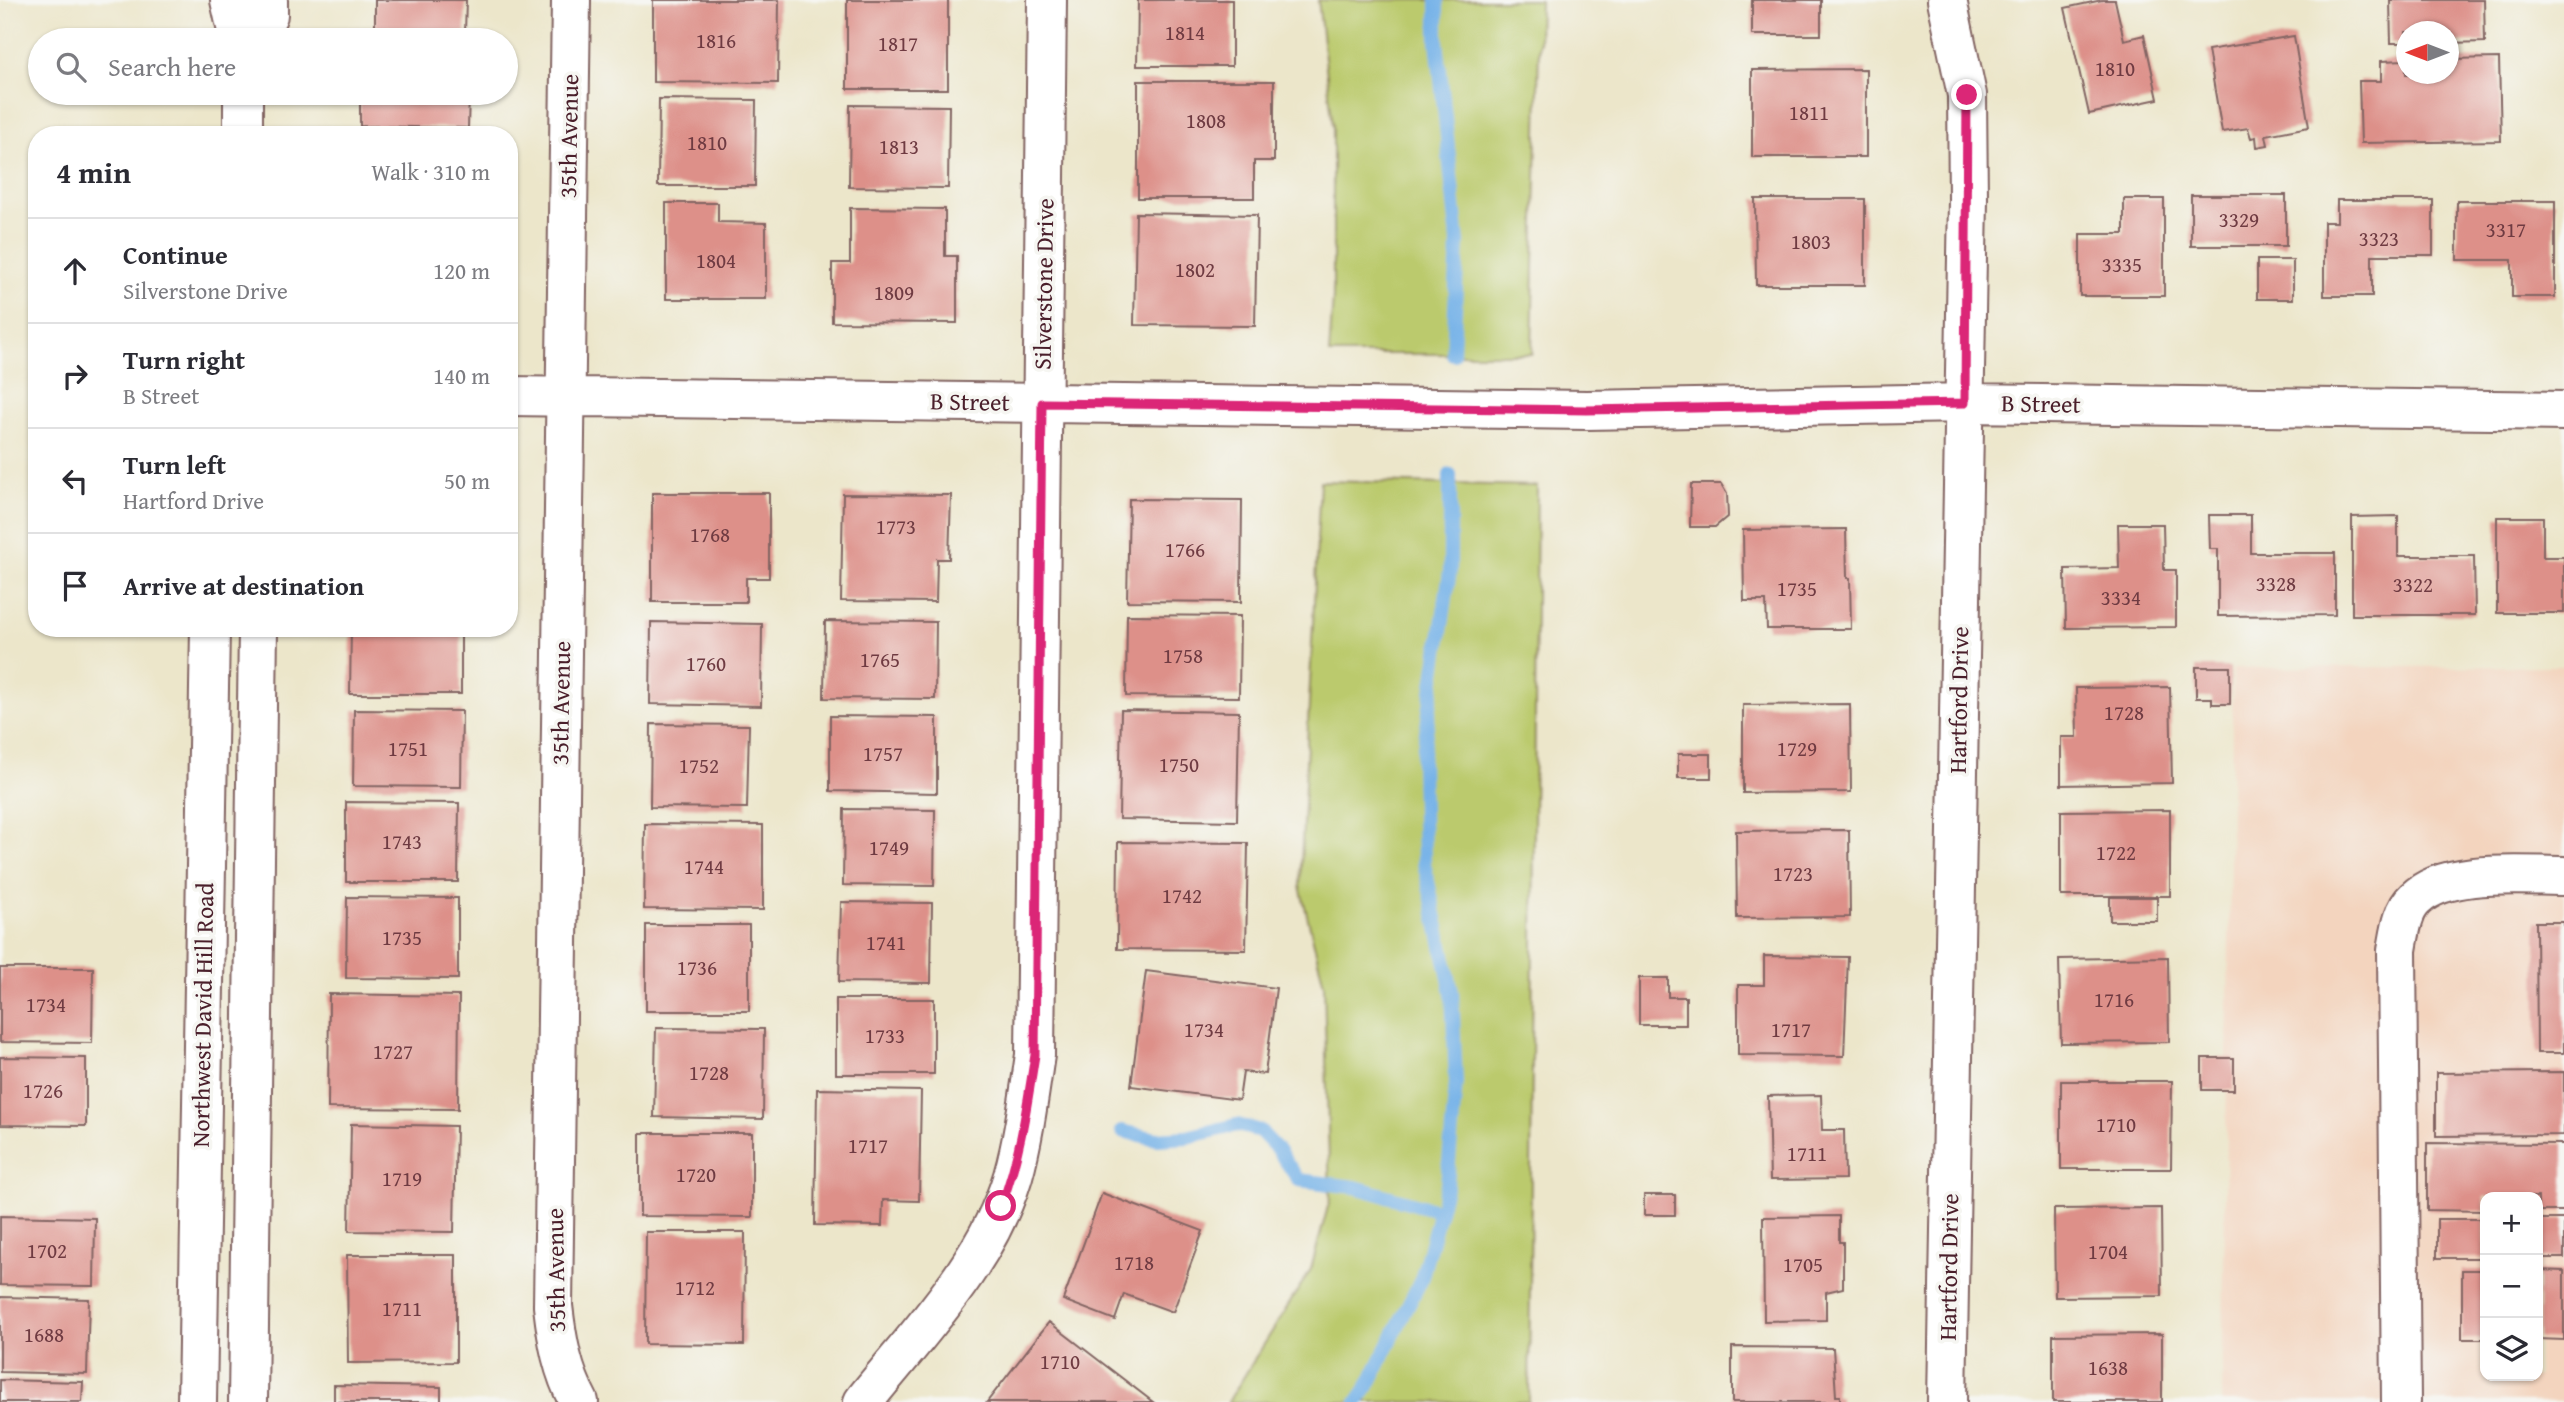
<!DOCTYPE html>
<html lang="en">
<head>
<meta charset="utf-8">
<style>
  :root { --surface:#fff; --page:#f2f2f3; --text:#2b2b33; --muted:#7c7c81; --line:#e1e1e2 }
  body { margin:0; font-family:"Gentium Book Plus",serif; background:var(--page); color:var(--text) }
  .controls { position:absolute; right:21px; bottom:21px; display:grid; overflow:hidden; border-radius:14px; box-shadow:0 2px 5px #0004 }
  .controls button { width:63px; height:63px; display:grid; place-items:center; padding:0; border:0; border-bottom:2px solid var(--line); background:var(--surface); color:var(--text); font:35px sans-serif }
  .compass { position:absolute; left:2396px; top:21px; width:63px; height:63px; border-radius:50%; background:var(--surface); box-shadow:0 2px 5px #0004; rotate:270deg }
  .stop { position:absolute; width:21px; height:21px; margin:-16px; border:5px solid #db2777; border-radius:50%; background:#fff }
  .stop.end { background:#db2777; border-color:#fff; box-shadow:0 2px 7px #0008 }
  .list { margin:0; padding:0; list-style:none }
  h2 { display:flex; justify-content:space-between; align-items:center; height:91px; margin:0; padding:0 28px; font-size:30px }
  h2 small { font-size:23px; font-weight:400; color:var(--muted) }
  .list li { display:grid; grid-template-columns:46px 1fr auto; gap:21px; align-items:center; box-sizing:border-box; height:105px; padding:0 28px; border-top:2px solid var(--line) }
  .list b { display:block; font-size:26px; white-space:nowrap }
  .list p { margin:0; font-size:23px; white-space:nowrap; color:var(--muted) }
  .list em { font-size:23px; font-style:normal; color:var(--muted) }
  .icon { flex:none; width:38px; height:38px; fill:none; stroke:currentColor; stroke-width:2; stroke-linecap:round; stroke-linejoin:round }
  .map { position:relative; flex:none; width:2564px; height:1402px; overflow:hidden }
  .search { position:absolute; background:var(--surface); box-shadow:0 2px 5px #0004; left:28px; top:28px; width:490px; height:77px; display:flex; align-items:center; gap:18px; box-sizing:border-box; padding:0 24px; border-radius:38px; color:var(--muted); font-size:26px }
  .panel { position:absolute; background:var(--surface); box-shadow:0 2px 5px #0004; left:28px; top:126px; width:490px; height:511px; border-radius:28px }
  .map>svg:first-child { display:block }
  .built { fill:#f3d4be; fill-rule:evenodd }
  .green { fill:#bbca6d; stroke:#82744c; stroke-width:2 }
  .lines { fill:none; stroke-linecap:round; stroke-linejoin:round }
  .stream { stroke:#76b2e8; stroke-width:14 }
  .building { fill:#dd9089 }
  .minor-casing { stroke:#836563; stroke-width:42 }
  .minor { stroke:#fff; stroke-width:38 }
  .route { stroke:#db2777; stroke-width:9 }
  .labels { text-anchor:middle; stroke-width:7; stroke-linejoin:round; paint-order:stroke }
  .number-label { font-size:21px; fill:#6f3b42 }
  .street-label { font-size:24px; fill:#4a1f2b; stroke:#f6f6f2 }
</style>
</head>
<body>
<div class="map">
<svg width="2564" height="1402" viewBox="0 0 2564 1402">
  <rect width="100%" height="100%" fill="#f6f6f2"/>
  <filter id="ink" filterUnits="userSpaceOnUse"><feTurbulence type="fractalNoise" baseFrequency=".0143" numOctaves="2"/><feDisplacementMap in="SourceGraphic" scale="14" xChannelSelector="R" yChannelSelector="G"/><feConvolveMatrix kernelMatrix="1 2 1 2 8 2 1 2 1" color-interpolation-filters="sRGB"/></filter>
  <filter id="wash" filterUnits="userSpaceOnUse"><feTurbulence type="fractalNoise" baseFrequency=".00686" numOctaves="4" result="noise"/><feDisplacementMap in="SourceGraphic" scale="28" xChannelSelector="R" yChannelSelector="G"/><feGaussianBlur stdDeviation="1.57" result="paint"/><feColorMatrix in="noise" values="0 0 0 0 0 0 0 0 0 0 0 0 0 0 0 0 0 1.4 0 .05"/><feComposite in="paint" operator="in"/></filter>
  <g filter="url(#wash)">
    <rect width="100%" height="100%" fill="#ece6ca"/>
    <path class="built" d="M2564,666v736h-342l11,-734zM2485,1197h53v179h-53z"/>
    <path class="green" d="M1318,0h222l-8,354h-203l4,-56v-172z
      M1320,481l217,5 -8,916h-301l83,-133 19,-70 -6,-214 -24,-99z"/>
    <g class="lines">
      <path class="stream" d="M1437,0v41l21,201 -5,112
        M1122,1131l35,8 30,-2 50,-12 23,6 17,18 22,31 56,7 85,24
        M1357,1402l11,-16 53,-106 26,-95 9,-103 -4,-90 -28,-129 -2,-103 28,-189v-96"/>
    </g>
    <g id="blocks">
      <path class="building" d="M375,0h91l-1,33 -90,-1z
        M653,0h126l-1,83 -125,-1z
        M847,0h101v89h-101z
        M1138,0h94v66h-95z
        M1752,0h69v35h-69z
        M2102,0h13l9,40 20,-5 14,64 -69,15 -24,-106z
        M2390,0h94l1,42 -37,1v-11h-42v11h-15z
        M2294,36l15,91 -43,8 2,10 -11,2 -1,-10 -5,1 -3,-10 -26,4 -14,-82z
        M2499,58l2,83 -140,2 -2,-62h22v-20l25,-1v14h42v-15z
        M1866,69v88h-114v-87z
        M1138,81h136v80h-20v37h-116z
        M360,93h109l-1,35 -108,-2z
        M659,99l97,1 -1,86h-97z
        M850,105l99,1 -1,82 -99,-1z
        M2191,195h95v51h-95z
        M1755,199h110v86h-109z
        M2124,199h40v97h-84v-62h44z
        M2337,200h96v55h-61v41h-48v-74h13z
        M2457,201h98v96h-43v-37h-55z
        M666,203h52v19l48,1v76h-100z
        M850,208l95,1v47h12v67l-125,-1v-59h18z
        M1136,213l121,2 -2,111 -121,-1z
        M2257,260h36v39h-36z
        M1691,484h30l6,10 1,22 -13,11h-25z
        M652,493h117v85h-23v24h-94z
        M843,494l108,1 -2,64h-12l-1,43 -95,-1z
        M1129,499l113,1 -1,102 -114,-1z
        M2209,515h42v38h84v62l-117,1v-67h-8z
        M2398,516v40h76l1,59h-123v-98z
        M2497,517h46v40h21v56h-67z
        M2118,524h45l1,46h12v57l-110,1 -1,-59 54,-1z
        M1846,529l1,49h3l1,51h-84l-1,-28h-22l-1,-71z
        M1127,615l113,1 -1,81 -113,-1z
        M825,621l111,1 -1,77 -111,-1z
        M651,622l111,2 -1,82 -111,-2z
        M351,628h110v66h-111z
        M2196,667h34v37h-18v-6h-16z
        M2170,687l2,96 -111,2v-48h16l-1,-49z
        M1850,704l1,88 -108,1v-88z
        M354,710l108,1 -1,76 -108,-1z
        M1121,710l118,2 -2,109 -118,-2z
        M830,716l107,1v76l-107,-2z
        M651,724l98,1 -2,83 -97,-1z
        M1678,754h33v24h-33z
        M346,802l113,1 -1,79h-112z
        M844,809l91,1 -1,76 -91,-1z
        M2170,810v86h-109v-85z
        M645,824l118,1v85l-119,-1z
        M1849,830l1,87 -113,1 -1,-87z
        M1118,842l130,1 -2,107 -129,-1z
        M347,897l111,1v81l-112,-1z
        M2110,897h47v24h-47z
        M841,902l91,1 -1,80 -92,-1z
        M2536,922h28v131h-27z
        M646,925h103v86h-103z
        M1764,956l84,1 -4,99 -106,-1v-70h26z
        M2168,957l1,85 -108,1 -2,-84z
        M0,968h93l-1,75 -92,-1z
        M1146,971l130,17 -11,86 -22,-2 -4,28 -108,-14z
        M1639,978h29v19h18v28h-47z
        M329,994l130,2 -1,113 -130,-1z
        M836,999h98v75h-98z
        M656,1028l108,1 -1,90 -109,-2z
        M0,1057l86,1v68l-86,-1z
        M2202,1058h32v32h-32z
        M2564,1072v63l-128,1v-63z
        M2061,1081h111l-1,88h-110z
        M817,1089l104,2 -2,110 -36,-1 -1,26 -67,-1z
        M1821,1095l1,35h22l1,49 -75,1 -2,-84z
        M351,1124l105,2 -2,106 -105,-1z
        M640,1133h112v84l-112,-1z
        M2427,1143l137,1v67h-26v-14h-53v14l-58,-1z
        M1102,1193l101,38 -30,81 -49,-18 -9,26 -52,-20z
        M1644,1195h31v20h-31z
        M2161,1208l1,88 -107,1 -1,-88z
        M0,1216l95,2 -1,68 -94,-1z
        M1839,1216v26h4v46l-17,4v28l-62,1 -1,-104z
        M2437,1219h48v39h-48z
        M2538,1219h26v39h-26z
        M646,1232h99l-1,113 -99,-1z
        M347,1255h109v107l-108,1z
        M2462,1270h23v69h-23z
        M2538,1270l26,1v69l-26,-1z
        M0,1297l89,2 -2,75 -87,-2z
        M1049,1322l104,80h-166z
        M2162,1334v68h-109v-67z
        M1732,1347l101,1 3,48h4v6h-108z
        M0,1380l83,2 -1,20h-82z
        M334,1385l107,2v15h-107z"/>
    </g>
  </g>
  <g filter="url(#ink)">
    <use href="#blocks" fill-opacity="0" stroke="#836563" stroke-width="2"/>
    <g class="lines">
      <g class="minor-casing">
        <path id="minor" d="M230,0l9,40
          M571,0l-18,1306c4,34 9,65 26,96
          M1947,0l20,95 1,104 -21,1203
          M254,40l14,-25v-15
          M243,135v-42
          M509,396l1078,14 378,-7 599,8
          M197,1402l13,-774
          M248,1402l10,-774
          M863,1402c55,-69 124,-139 150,-226 11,-39 16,-81 22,-121l12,-1055
          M2401,1402l-4,-452c3,-16 5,-39 18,-51 31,-31 108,-23 149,-23"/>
      </g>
      <use href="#minor" class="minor"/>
    </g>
  </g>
  <g class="lines" filter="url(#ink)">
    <path class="route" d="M1001,1206c19,-49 26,-100 34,-151l7,-652 545,7 378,-7 2,-308"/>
  </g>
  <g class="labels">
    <g class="number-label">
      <text x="1185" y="40">1814</text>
      <text x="716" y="48">1816</text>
      <text x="898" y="51">1817</text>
      <text x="2115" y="76">1810</text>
      <text x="1809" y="120">1811</text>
      <text x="1206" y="128">1808</text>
      <text x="707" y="150">1810</text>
      <text x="899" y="154">1813</text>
      <text x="2239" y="227">3329</text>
      <text x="2506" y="237">3317</text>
      <text x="2379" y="246">3323</text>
      <text x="1811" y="249">1803</text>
      <text x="716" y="268">1804</text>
      <text x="2122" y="272">3335</text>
      <text x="1195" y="277">1802</text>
      <text x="894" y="300">1809</text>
      <text x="896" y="534">1773</text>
      <text x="710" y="542">1768</text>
      <text x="1185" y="557">1766</text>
      <text x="2276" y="591">3328</text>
      <text x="2413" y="592">3322</text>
      <text x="1797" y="596">1735</text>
      <text x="2121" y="605">3334</text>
      <text x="1183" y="663">1758</text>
      <text x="880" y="667">1765</text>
      <text x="706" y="671">1760</text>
      <text x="2124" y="720">1728</text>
      <text x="408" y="756">1751</text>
      <text x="1797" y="756">1729</text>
      <text x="883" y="761">1757</text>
      <text x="1179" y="772">1750</text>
      <text x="699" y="773">1752</text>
      <text x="402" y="849">1743</text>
      <text x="889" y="855">1749</text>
      <text x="2116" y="860">1722</text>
      <text x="704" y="874">1744</text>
      <text x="1793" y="881">1723</text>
      <text x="1182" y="903">1742</text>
      <text x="402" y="945">1735</text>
      <text x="886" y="950">1741</text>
      <text x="697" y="975">1736</text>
      <text x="2114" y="1007">1716</text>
      <text x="46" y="1012">1734</text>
      <text x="1204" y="1037">1734</text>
      <text x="1791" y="1037">1717</text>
      <text x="885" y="1043">1733</text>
      <text x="393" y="1059">1727</text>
      <text x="709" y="1080">1728</text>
      <text x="43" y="1098">1726</text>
      <text x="2116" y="1132">1710</text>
      <text x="868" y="1153">1717</text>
      <text x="1807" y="1161">1711</text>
      <text x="696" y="1182">1720</text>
      <text x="402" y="1186">1719</text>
      <text x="47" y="1258">1702</text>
      <text x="2108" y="1259">1704</text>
      <text x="1134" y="1270">1718</text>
      <text x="1803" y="1272">1705</text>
      <text x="695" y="1295">1712</text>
      <text x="402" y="1316">1711</text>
      <text x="44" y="1342">1688</text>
      <text x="1060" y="1369">1710</text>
      <text x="2108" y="1375">1638</text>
    </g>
    <g class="street-label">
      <text transform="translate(569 136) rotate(-89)" y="8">35th Avenue</text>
      <text transform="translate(1044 284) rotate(-89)" y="8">Silverstone Drive</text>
      <text transform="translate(970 402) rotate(1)" y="8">B Street</text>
      <text transform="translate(2041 404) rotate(1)" y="8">B Street</text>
      <text transform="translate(1959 700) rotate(-89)" y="8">Hartford Drive</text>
      <text transform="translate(561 703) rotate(-89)" y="8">35th Avenue</text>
      <text transform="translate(203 1015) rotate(-89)" y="8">Northwest David Hill Road</text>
      <text transform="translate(1949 1267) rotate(-89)" y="8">Hartford Drive</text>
      <text transform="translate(556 1270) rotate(-91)" y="8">35th Avenue</text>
    </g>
  </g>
</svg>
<div class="controls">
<button>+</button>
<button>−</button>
<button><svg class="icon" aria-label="layers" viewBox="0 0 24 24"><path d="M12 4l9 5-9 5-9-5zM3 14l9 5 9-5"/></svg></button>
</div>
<svg class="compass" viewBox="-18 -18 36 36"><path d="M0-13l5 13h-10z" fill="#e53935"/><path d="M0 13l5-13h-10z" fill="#7c7c81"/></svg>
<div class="stop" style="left:1001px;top:1206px"></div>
<div class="stop end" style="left:1967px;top:95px"></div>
<div class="search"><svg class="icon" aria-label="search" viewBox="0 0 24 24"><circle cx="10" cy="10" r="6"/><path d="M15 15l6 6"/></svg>Search here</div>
<section class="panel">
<h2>4 min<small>Walk · 310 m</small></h2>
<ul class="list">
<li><svg class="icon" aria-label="ahead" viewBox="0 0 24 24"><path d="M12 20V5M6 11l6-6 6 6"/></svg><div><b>Continue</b><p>Silverstone Drive</p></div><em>120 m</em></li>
<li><svg class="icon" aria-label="right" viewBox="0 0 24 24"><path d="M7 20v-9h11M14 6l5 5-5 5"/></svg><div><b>Turn right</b><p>B Street</p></div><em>140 m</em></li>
<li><svg class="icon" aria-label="left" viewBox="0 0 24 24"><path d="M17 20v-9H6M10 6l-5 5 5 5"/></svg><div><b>Turn left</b><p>Hartford Drive</p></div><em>50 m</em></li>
<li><svg class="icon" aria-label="arrive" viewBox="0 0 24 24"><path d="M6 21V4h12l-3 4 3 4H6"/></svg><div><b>Arrive at destination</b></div></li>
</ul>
</section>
</div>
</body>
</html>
